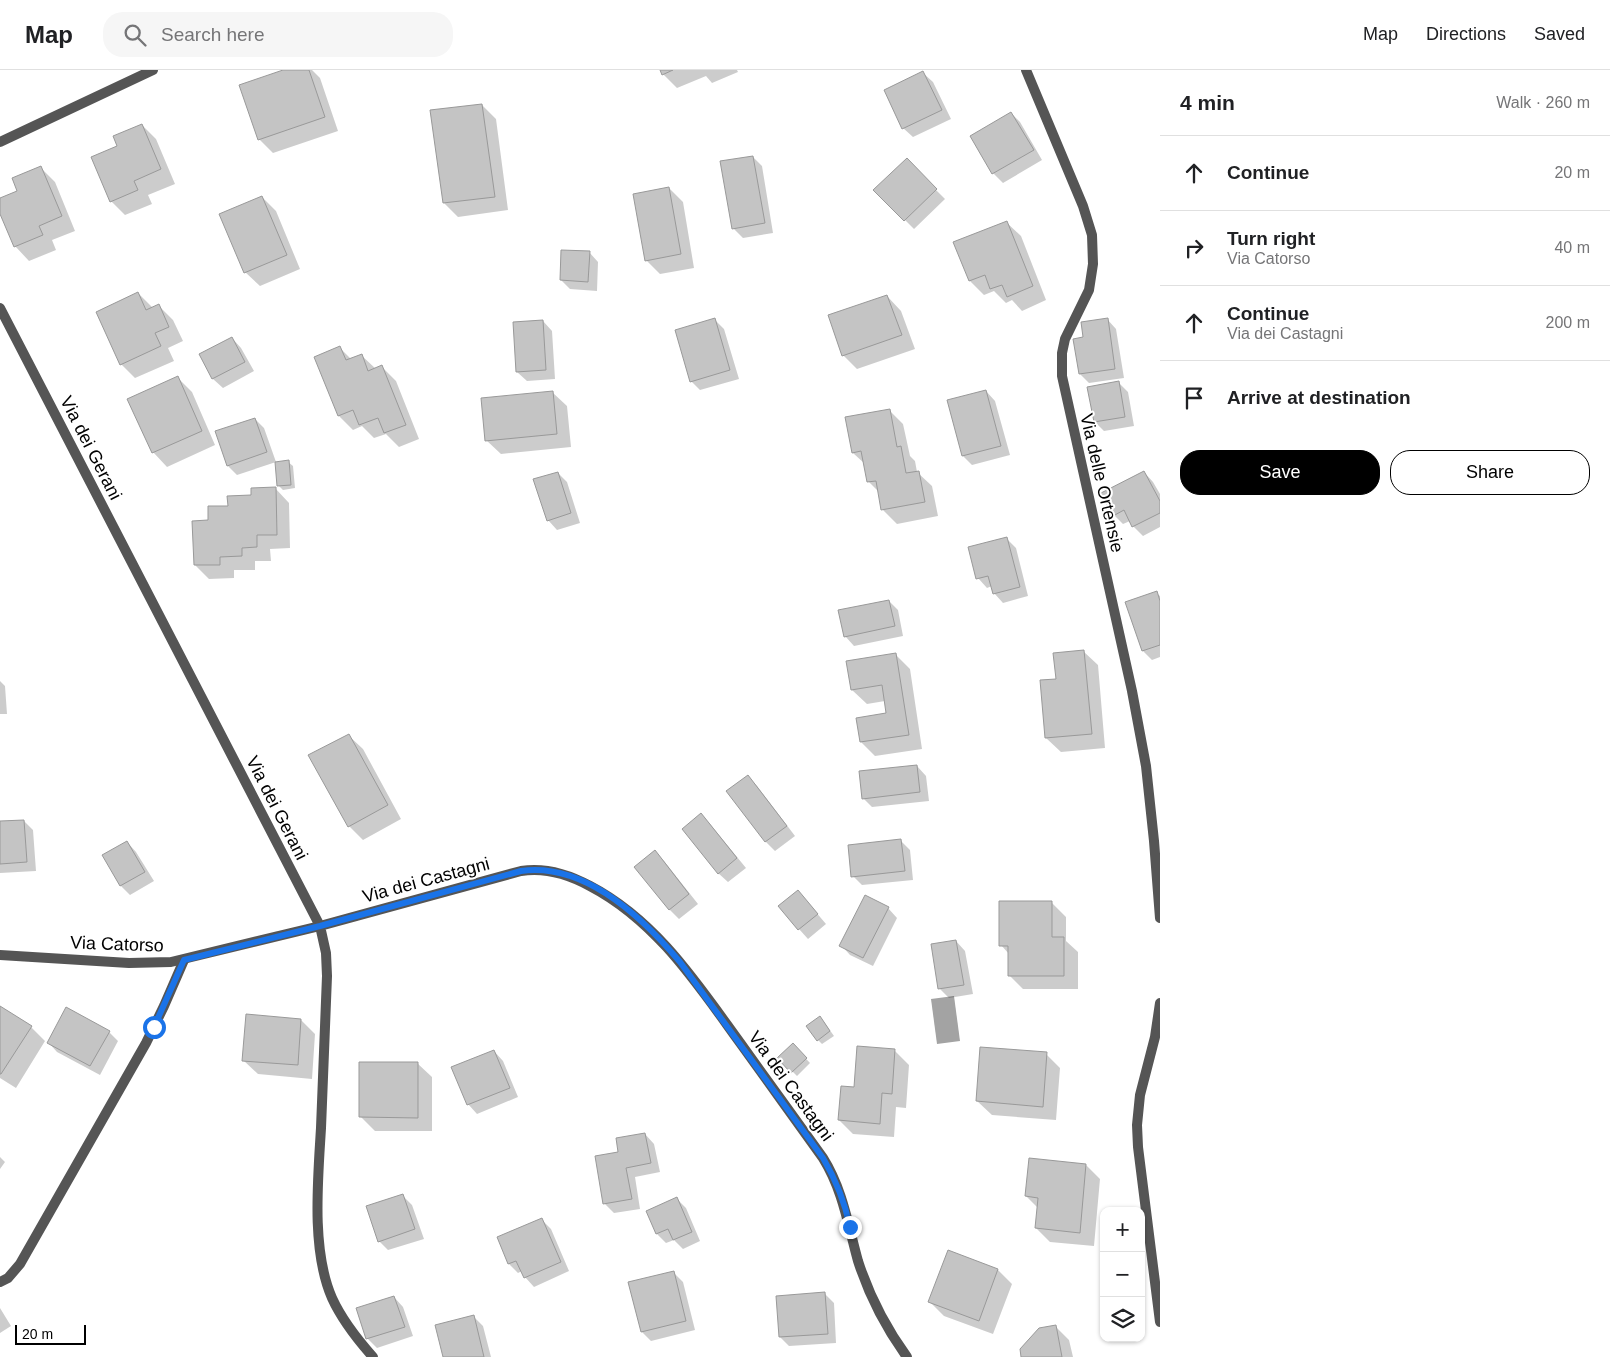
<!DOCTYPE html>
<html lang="en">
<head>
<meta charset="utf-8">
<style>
  :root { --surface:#fff; --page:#f6f6f6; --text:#202124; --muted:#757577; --line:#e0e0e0; --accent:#000 }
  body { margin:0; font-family:Arial,sans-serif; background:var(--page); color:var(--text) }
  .controls { position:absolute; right:15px; bottom:15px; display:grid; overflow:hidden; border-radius:10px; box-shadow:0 1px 4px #0004 }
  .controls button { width:45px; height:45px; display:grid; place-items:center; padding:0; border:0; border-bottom:1px solid var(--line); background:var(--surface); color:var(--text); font:25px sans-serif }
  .scale { position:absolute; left:15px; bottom:12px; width:71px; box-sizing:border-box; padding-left:5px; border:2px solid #000; border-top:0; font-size:14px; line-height:18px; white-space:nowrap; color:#000; -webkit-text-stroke:4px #fff; paint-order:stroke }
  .stop { position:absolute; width:15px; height:15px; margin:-11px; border:4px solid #1a73e8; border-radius:50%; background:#fff }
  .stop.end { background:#1a73e8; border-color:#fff; box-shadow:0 1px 5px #0008 }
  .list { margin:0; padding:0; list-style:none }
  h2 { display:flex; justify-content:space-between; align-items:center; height:65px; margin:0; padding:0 20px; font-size:21px }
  h2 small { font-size:16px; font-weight:400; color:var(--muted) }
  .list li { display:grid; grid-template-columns:32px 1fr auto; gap:15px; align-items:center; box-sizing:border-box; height:75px; padding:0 20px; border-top:1px solid var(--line) }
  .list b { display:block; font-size:19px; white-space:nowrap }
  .list p { margin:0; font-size:16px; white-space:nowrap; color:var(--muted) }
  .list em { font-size:16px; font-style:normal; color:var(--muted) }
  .actions { display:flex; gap:10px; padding:15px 20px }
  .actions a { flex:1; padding:11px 0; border:1px solid var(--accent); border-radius:20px; text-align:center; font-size:18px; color:var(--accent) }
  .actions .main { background:var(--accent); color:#fff }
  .icon { flex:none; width:28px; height:28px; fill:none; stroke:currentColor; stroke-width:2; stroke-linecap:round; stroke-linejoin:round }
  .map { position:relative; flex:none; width:1160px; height:1287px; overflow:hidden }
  header { display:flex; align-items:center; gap:30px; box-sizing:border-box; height:70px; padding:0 25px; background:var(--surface); border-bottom:1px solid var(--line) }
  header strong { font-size:24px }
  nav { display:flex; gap:28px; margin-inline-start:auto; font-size:18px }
  .search { width:350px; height:45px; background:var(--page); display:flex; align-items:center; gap:12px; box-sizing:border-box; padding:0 18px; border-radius:20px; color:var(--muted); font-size:19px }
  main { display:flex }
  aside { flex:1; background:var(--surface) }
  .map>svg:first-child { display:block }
  .water { fill:#a3a3a3 }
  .shadow { fill:#0003 }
  .building { fill:#c4c4c4; stroke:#999 }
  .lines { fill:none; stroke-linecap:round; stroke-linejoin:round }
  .service { stroke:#555; stroke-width:10 }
  .minor { stroke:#555; stroke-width:10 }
  .route { stroke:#1a73e8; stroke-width:6 }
  .labels { text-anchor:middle; stroke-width:4; stroke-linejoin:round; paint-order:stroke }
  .street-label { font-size:18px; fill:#000; stroke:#fff }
</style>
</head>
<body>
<header>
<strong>Map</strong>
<div class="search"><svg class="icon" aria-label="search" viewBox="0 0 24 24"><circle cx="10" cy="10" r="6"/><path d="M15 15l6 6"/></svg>Search here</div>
<nav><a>Map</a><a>Directions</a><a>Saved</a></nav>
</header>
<main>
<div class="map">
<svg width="1160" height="1287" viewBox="0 0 1160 1287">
  <rect width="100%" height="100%" fill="#fff"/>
  <path class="water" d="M954,926l6,45 -23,3 -6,-45z"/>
  <path class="shadow" d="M287,0h25l8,8 18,53 -65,22 -14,-14z
    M661,0h76l1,2 -26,11 -6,-7 -29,12 -14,-14z
    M923,3l10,9 18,37 -38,18 -10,-9z
    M482,35l14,14 12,91 -50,7 -14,-14z
    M1011,43l9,9 22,38 -39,23 -10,-10z
    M142,55l14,14 19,45 -27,11 4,9 -27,11 -14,-14 8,-54z
    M753,87l9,9 11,67 -30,5 -10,-10z
    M906,90l39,39 -31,30 -39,-39z
    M41,98l14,14 20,49 -23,9 4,10 -27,11 -14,-15 -15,-35v-12l19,-7z
    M669,118l14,14 11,66 -34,6 -14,-14z
    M262,127l14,14 24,58 -40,17 -15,-14z
    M1006,152l15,14 25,64 -24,11 -10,-11 -6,3 -12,-12 -10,4 -14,-14z
    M589,182l9,10 -1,29 -27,-2 -9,-9z
    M138,223l15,15 6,-2 14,14 10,21 -15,7 6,13 -39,17 -14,-14z
    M887,226l14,15 14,38 -58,20 -14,-14z
    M1107,249l9,10 8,49 -35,5 -9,-9 5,-36z
    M715,250l9,9 15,50 -39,11 -9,-9z
    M543,251l9,10 3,48 -28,2 -10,-9z
    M232,268l9,10 13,23 -31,17 -10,-9 -13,-24z
    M340,278l11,11 10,-4 15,14 6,-2 14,14 23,58 -20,8 -13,-13 -12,4 -12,-12 -9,4 -14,-14 -23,-59z
    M178,308l14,14 23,53 -48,22 -14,-15z
    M1118,312l10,10 6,34 -30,5 -9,-9z
    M986,321l9,10 15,54 -38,10 -9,-9z
    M552,322l15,14 4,41 -70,7 -15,-14z
    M889,340l14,14 7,32 5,5 2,11 15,14 6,30 -41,8 -14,-14 -4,-18 -10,-10 -4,-18 -12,-11z
    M255,349l9,9 12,34 -39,13 -9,-9z
    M288,392l5,4 2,22 -12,2 -5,-5z
    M1144,402l9,10 7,12v33l-17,9 -10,-10 -3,-5 -7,3 -9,-9z
    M558,403l9,9 13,41 -23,7 -9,-10z
    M275,418l14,15 1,45 -20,1 1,12h-16v9h-21v8l-25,1 -14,-14 15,-44 43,-25z
    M1006,468l10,10 12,48 -25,7 -9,-10 -2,-7 -5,2 -9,-10z
    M1156,523l4,3v61l-8,3 -9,-9z
    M889,531l9,9 5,26 -49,10 -9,-10z
    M1083,581l15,14 7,83 -44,4 -15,-14 11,-58z
    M895,584l15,15 12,80 -47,7 -14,-14 26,-28 -2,-13 -18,3 -15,-14z
    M0,611l5,5 2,28h-7z
    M348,665l15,14 38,70 -38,21 -14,-14z
    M917,696l9,10 3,25 -57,6 -9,-9z
    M748,707l9,9 38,50 -20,15 -9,-9 -38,-50z
    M701,745l9,9 36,44 -18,14 -10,-9z
    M24,751l9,9 3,41 -36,2v-50z
    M901,771l9,9 3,30 -51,5 -9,-9z
    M127,772l9,10 18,29 -24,14 -9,-9 -17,-30z
    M654,782l10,9 34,43 -19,15 -10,-10z
    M798,821l28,33 -18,15 -9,-10z
    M1052,833l14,14v24l12,11v37h-55l-14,-14v-21l-8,-9z
    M888,838l9,10 -24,48 -23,-11 -9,-10z
    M956,871l9,10 8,43 -24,4 -9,-9z
    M0,938l31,19 14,14 -29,47 -16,-10z
    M301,950l14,14 -3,45 -54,-5 -15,-14z
    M824,952l10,14 -12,8 -4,-4z
    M109,962l9,9 -18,34 -43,-23 -9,-10z
    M793,975l17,18 -13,13 -18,-18z
    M494,981l9,10 15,36 -41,17 -9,-10z
    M895,981l14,14 -3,43 -10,-1 -2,30 -41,-3 -14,-14 17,-32z
    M1046,984l14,14 -4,52 -64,-5 -15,-14z
    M417,993l15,14v54h-57l-14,-14z
    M645,1064l9,10 6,28 -25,5 5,32 -26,4 -9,-9 15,-51z
    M0,1087l5,5 -5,7z
    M1086,1095l14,14 -6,67 -44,-4 -14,-14 2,-20 -12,-12z
    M402,1125l10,10 12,34 -36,11 -9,-9z
    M677,1129l9,9 14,33 -17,8 -9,-9 -8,3 -9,-9z
    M542,1150l9,9 18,42 -35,16 -9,-10 -3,-6 -4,2 -9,-9 -11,-26z
    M998,1200l14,14 -19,50 -49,-18 -14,-14z
    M673,1202l10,10 12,48 -44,11 -9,-9z
    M825,1224l9,9 2,40 -47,3 -9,-9z
    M394,1227l9,10 10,29 -36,12 -9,-9 -10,-30z
    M0,1238l11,18 -11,7z
    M474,1247l9,9 8,31h-47z
    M1055,1256l14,14 4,17h-50z"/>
  <path class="building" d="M283,0h26l16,47 -67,23 -19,-55z
    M660,0h13l-11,5z
    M923,1l19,39 -40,19 -18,-39z
    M482,34l13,93 -52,6 -13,-93z
    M1011,42l23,38 -42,24 -22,-38z
    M142,54l19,45 -27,12 4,9 -28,12 -19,-45 26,-11 -4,-10z
    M753,86l12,67 -33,6 -12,-68z
    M907,88l30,31 -33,32 -31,-31z
    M41,96l21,50 -23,10 4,9 -29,12 -14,-33v-16l17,-7 -5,-13z
    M669,117l12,67 -36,7 -12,-67z
    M262,126l25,59 -43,18 -25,-59z
    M1007,151l26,65 -26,11 -5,-12 -12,4 -5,-14 -16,6 -16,-39z
    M561,180l29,1 -2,31 -28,-2z
    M138,222l8,18 13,-6 10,23 -14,6 6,13 -41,19 -24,-53z
    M887,225l15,40 -60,21 -14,-41z
    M715,248l15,52 -40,12 -15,-52z
    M1108,248l7,51 -36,5 -6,-35 10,-2 -2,-15z
    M543,250l3,50 -30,2 -3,-50z
    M232,267l13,25 -33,17 -13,-25z
    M340,276l6,14 16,-6 6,17 14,-6 24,60 -22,8 -6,-15 -19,7 -6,-15 -15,6 -24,-59z
    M178,306l24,55 -50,22 -25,-54z
    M1119,311l6,36 -31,5 -7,-35z
    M986,320l15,56 -39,10 -15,-56z
    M553,321l4,43 -72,7 -4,-43z
    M890,339l7,38 4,-1 5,27 13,-2 6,31 -44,8 -5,-29 -9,1 -6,-31 -9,2 -7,-36z
    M255,348l12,34 -40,14 -12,-35z
    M289,390l2,25 -14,1 -2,-24z
    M1144,401l16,30v12l-28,14 -8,-17 -11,6 -12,-23z
    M558,402l13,41 -24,8 -14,-42z
    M276,417l1,48h-20v12l-15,1v8l-22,1v8h-26l-2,-44 16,-1v-14h20l-1,-10 24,-1v-7z
    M1007,467l13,50 -27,7 -5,-18 -12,3 -8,-32z
    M1157,521l3,10v44l-18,6 -17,-49z
    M889,530l6,26 -51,11 -6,-27z
    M1084,580l8,84 -47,4 -5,-58 16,-1 -3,-26z
    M896,583l13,82 -49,7 -4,-24 30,-5 -4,-28 -31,5 -5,-29z
    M349,664l39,71 -40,22 -40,-72z
    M917,695l3,27 -58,7 -3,-28z
    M748,705l39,51 -22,16 -39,-51z
    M701,743l36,45 -19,16 -36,-45z
    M24,750l3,42 -27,2v-43z
    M901,769l4,32 -54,6 -3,-32z
    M127,771l18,31 -25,14 -18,-31z
    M655,780l34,44 -20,16 -35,-43z
    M798,820l20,24 -20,16 -20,-24z
    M865,825l24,12 -26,51 -24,-12z
    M999,831h53v36h12v39h-56v-30h-9z
    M956,870l8,45 -26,4 -7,-45z
    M0,936l32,20 -31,48h-1z
    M66,937l44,24 -20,35 -43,-23z
    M246,944l55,5 -3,46 -56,-4z
    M820,946l10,15 -13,10 -11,-15z
    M793,973l14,15 -16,15 -14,-15z
    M857,976l38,3 -3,45 -10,-1 -2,31 -42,-4 3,-34 13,1z
    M980,977l67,5 -4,55 -67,-6z
    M494,980l16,38 -43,17 -16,-38z
    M359,992h59v56l-59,-1z
    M645,1063l6,30 -25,5 6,31 -29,5 -8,-48 23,-4 -2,-14z
    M1029,1088l57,6 -6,69 -45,-5 3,-30 -13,-2z
    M403,1124l12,35 -37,13 -12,-36z
    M677,1127l15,35 -19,8 -5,-11 -12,5 -10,-23z
    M542,1148l19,44 -37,16 -8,-17 -8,3 -11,-27z
    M948,1180l50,19 -19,52 -51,-19z
    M674,1201l12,50 -45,11 -13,-50z
    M825,1222l3,42 -49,3 -3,-41z
    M394,1226l11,31 -39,12 -10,-31z
    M474,1245l10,42h-41l-8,-32z
    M1056,1255l6,32h-41l-1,-8 19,-21z"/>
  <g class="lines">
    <path class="service" d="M0,1212l8,-4 12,-14 126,-221 18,-37 20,-46"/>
    <path class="minor" d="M1026,0l57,136 9,29 1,29 -4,26 -24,49 -3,14v23l70,315 14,75 8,75 6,77
      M0,72l153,-72
      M0,238l320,618 6,27 1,23c-2,50 -4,101 -6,152 -3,51 -10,122 11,170 10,22 25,41 41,59
      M0,885l129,8 42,-1 149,-36 201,-55c25,-4 47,3 69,15 67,35 108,99 151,158 27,38 55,76 82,114 20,32 25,67 35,103 11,34 28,67 49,96
      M1160,933l-5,34 -15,58 -3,30 1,22 22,175"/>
  </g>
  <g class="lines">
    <path class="route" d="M154,957l30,-67 136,-34 201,-55c63,-9 122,47 159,91l143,196c13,22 22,45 27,69"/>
  </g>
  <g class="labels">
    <g class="street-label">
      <text transform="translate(91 378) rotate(63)" y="6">Via dei Gerani</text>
      <text transform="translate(1102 413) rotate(77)" y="6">Via delle Ortensie</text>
      <text transform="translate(277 738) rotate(63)" y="6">Via dei Gerani</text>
      <text transform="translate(426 810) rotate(-15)" y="6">Via dei Castagni</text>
      <text transform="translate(117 874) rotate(2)" y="6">Via Catorso</text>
      <text transform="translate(791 1016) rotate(54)" y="6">Via dei Castagni</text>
    </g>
  </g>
</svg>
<div class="controls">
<button>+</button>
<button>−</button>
<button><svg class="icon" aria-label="layers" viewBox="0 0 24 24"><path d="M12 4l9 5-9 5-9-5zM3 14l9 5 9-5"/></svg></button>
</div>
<div class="scale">20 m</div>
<div class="stop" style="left:154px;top:957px"></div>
<div class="stop end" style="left:850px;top:1157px"></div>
</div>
<aside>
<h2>4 min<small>Walk · 260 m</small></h2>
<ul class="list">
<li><svg class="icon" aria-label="ahead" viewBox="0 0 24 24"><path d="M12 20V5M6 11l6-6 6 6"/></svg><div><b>Continue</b></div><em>20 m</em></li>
<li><svg class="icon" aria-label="right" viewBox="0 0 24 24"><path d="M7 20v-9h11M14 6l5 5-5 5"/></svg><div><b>Turn right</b><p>Via Catorso</p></div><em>40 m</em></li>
<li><svg class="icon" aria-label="ahead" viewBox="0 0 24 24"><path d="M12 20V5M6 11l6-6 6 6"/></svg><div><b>Continue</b><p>Via dei Castagni</p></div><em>200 m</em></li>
<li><svg class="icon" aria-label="arrive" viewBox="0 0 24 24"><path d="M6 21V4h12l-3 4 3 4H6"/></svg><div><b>Arrive at destination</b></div></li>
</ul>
<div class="actions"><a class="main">Save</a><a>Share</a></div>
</aside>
</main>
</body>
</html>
